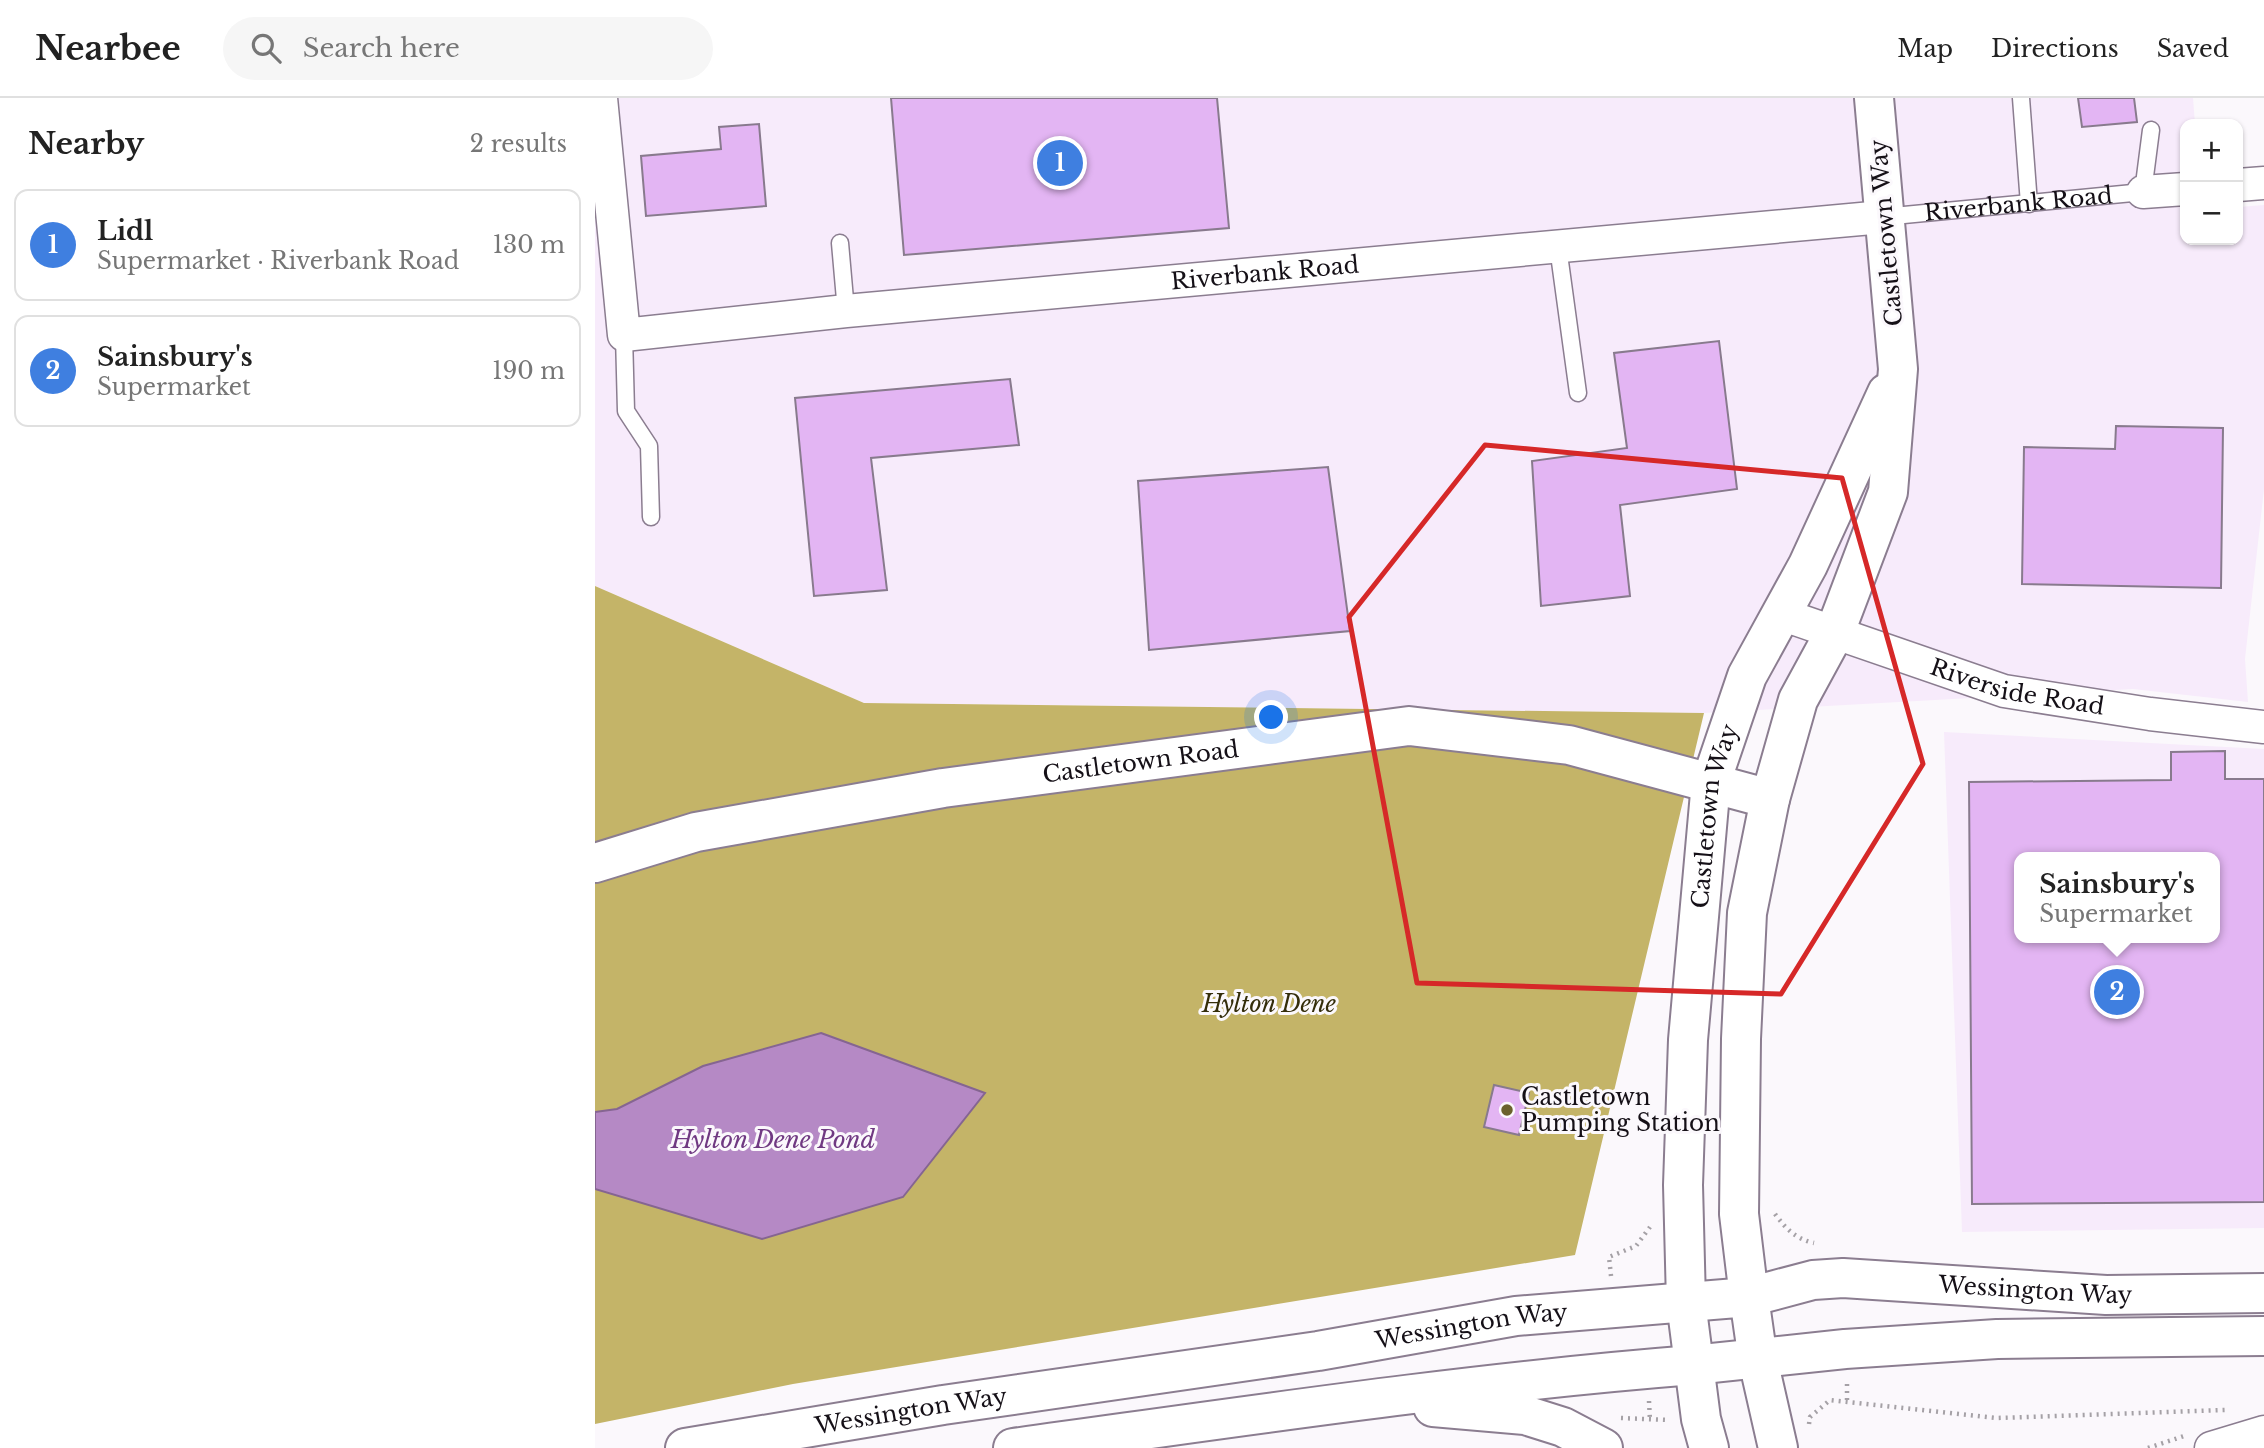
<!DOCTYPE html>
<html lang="en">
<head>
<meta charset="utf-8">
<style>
  :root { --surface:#fff; --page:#f6f6f6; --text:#222; --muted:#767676; --line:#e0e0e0; --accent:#2563eb }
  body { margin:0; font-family:"Libre Baskerville",serif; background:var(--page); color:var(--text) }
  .controls { position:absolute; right:21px; top:21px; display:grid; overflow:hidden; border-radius:14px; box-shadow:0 2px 5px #0004 }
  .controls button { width:63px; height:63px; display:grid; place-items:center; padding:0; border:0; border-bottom:2px solid var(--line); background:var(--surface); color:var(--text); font:35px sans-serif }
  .you { position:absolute; left:677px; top:620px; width:24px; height:24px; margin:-18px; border:5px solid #fff; border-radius:50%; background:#1a73e8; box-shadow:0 0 0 10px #1a73e833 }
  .badge { display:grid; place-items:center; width:46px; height:46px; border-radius:50%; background:var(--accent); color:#fff; font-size:23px; font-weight:700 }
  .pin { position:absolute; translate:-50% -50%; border:4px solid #fff; box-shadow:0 2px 7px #0006 }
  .popup { position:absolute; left:1419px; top:754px; width:206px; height:91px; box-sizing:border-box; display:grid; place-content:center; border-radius:14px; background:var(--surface); filter:drop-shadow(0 2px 5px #0005); font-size:23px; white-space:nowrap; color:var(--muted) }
  .popup b { font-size:26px; color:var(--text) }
  .popup::after { content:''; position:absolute; left:50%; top:100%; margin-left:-14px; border:14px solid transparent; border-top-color:var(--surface) }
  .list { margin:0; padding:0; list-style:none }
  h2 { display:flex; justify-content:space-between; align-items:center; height:91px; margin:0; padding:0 28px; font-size:30px }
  h2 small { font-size:23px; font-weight:400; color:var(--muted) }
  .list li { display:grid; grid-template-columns:46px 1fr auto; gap:21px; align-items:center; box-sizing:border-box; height:112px; margin:0 14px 14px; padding:0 14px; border:2px solid var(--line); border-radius:14px }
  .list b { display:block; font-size:26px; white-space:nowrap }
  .list p { margin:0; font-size:23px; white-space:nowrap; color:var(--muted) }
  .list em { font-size:23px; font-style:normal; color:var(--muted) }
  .icon { flex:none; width:38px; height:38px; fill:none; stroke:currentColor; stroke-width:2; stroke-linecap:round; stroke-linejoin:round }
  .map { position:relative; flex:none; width:1669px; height:1350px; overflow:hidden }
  header { display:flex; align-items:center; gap:42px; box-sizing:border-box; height:98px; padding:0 35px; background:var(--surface); border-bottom:2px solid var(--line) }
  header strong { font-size:33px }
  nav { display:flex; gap:38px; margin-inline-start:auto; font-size:24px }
  .search { width:490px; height:63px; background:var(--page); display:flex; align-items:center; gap:18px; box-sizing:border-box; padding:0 24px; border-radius:38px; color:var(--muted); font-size:26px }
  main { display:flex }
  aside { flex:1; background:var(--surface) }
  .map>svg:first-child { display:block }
  .built { fill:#f7ebfb; fill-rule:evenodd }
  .forest { fill:#c4b468 }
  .water { fill:#b589c5; stroke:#856591; stroke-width:2 }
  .building { fill:#e3b5f3; stroke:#887a8d; stroke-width:2; fill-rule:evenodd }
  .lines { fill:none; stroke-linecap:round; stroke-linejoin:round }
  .service-casing { stroke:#8b7d90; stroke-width:19 }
  .minor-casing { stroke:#8b7d90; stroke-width:35 }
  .tertiary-casing { stroke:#8b7d90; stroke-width:42 }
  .primary-casing { stroke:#8b7d90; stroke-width:42 }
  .trunk-casing { stroke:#8b7d90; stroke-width:42 }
  .path { stroke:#a5a1a6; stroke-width:4.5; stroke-dasharray:2 5; stroke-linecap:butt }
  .service { stroke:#fff; stroke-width:16 }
  .minor { stroke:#fff; stroke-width:32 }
  .tertiary { stroke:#fff; stroke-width:38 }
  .primary { stroke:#fff; stroke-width:38 }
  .trunk { stroke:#fff; stroke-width:38 }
  .marked { fill:none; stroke:#d62828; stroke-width:5; stroke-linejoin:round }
  .poi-dot { fill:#6b612d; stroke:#fbf8fc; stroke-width:2.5 }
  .labels { text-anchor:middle; stroke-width:6; stroke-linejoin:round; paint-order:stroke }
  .street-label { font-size:23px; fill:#151017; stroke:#fbf8fc }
  .park-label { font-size:23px; font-style:italic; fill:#342d0a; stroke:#fbf8fc }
  .poi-label { font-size:23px; fill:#151017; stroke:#fbf8fc; text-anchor:start }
  .water-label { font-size:24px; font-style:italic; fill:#703982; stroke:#fbf8fc }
</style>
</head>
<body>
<header>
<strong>Nearbee</strong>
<div class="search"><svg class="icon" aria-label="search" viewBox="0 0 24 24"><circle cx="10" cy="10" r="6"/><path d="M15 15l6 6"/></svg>Search here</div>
<nav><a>Map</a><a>Directions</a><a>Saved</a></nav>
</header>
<main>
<aside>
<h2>Nearby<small>2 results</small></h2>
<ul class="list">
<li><span class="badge" style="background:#3f7fe0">1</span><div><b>Lidl</b><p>Supermarket · Riverbank Road</p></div><em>130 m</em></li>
<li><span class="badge" style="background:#3f7fe0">2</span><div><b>Sainsbury's</b><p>Supermarket</p></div><em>190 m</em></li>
</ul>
</aside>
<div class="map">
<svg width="1669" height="1350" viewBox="0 0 1669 1350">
  <rect width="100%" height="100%" fill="#fbf8fc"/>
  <path class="built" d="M0,0h1598l2,26h-10v116h53v-33l26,-2v284l-19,170 3,43 -115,-13 -429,24 -840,-10 -269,-117z
    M1349,634l320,17v479l-302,4zM1424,759h196v81h-196z"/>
  <path class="forest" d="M0,488l269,117 840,10 -129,542 -782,129 -198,40v-235l167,50 -59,-173 -86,43 -22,3z"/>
  <path class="water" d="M226,935l164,60 -82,104 -141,42 -167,-50v-77l22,-3 86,-43z"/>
  <path class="building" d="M296,0h326l12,130 -325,27z
    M1483,0h56l3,24 -55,5z
    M164,26l7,82 -120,10 -5,-60 80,-7 -2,-22z
    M1124,243l18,148 -117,16 10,91 -89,10 -9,-145 95,-13 -13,-95z
    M415,281l9,66 -148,13 16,132 -73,6 -19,-198z
    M1521,328l107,2 -2,160 -199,-4 2,-137 91,2z
    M733,369l22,164 -201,19 -11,-169z
    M1630,653v28h39v423l-292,2 -3,-422 202,-2v-28zM1424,759h196v81h-196z
    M899,987l35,8 -10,42 -35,-8z"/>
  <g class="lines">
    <g class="service-casing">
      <g id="service">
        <path d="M1426,0l8,106"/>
        <path id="s1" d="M1288,119l260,-25 8,-62"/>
        <path d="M245,145l6,68"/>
        <path d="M963,149l20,146"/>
        <path d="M29,237l2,76 23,35 2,71"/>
      </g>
    </g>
    <g class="minor-casing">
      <g id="minor">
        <path id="s2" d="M6,0l23,237 222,-24 1037,-94"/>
        <path d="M1643,87l26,-2"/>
        <path d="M1548,94l42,-3"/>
        <path id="s3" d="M1186,516l223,77 146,23 114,13"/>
        <path d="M1616,1350l53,-16"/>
      </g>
    </g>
    <g class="tertiary-casing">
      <g id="tertiary">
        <path id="s4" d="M0,765l101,-31 247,-44 466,-62 160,19 201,54"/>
        <path d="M1154,1199l-10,-83 2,-175 6,-126 23,-114 28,-99 37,-68 53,-140 10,-123 -24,-271"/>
        <path id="s5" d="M1091,1204l-3,-117 5,-145 23,-258 36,-106 61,-111 79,-172"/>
      </g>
    </g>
    <g class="primary-casing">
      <g id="primary">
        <path id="s6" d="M1154,1199l64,-17 30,-2 263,17 158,-2"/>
        <path d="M1098,1267l152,-16 152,-10 267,-3"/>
      </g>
    </g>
    <g class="trunk-casing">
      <g id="trunk">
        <path d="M1091,1204l15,117 8,29"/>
        <path d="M838,1309l92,8 38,12 40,21"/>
        <path id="s7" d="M90,1350l258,-43 375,-54 198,-35 233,-19 9,63 20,88"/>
        <path d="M418,1350c227,-31 452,-65 680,-83"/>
      </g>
    </g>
    <path class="path" d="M1180,1116c11,15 21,25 39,29
      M1016,1178l-2,-19 27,-11 14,-19
      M1252,1286v18
      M1054,1303l1,20
      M1026,1320l47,2
      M1214,1326l1,-7 20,-17 167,18 228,-8
      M1553,1350l36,-12"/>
    <use href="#service" class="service"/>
    <use href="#minor" class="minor"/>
    <use href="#tertiary" class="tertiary"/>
    <use href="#primary" class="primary"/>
    <use href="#trunk" class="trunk"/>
  </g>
  <path class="marked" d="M890,347l357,33 81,286 -142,230 -364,-11 -68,-366z"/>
  <circle class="poi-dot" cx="912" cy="1012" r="7"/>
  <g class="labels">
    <g class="street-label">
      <text dy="8" stroke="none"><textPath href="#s1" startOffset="136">Riverbank Road</textPath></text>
      <text transform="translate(1291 135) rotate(-95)" y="8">Castletown Way</text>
      <text dy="8" stroke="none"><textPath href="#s2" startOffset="882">Riverbank Road</textPath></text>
      <text dy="8" stroke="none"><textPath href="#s3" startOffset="248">Riverside Road</textPath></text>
      <text dy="8" stroke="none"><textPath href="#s4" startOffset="556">Castletown Road</textPath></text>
      <text dy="8" stroke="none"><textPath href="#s5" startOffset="488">Castletown Way</textPath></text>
      <text dy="8" stroke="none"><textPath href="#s6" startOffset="289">Wessington Way</textPath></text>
      <text dy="8" stroke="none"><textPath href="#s7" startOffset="796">Wessington Way</textPath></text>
      <text dy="8" stroke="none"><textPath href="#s7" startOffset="229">Wessington Way</textPath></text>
    </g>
    <g class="park-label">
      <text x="674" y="914">Hylton Dene</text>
    </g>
    <g class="poi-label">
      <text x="926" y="1007">Castletown<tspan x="926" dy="26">Pumping Station</tspan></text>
    </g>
    <g class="water-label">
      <text x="178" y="1050">Hylton Dene Pond</text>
    </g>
  </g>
</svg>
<div class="controls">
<button>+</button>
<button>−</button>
</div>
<div class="you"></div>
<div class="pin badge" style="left:465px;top:65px;background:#3f7fe0">1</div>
<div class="pin badge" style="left:1522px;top:894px;background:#3f7fe0">2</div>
<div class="popup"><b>Sainsbury's</b>Supermarket</div>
</div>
</main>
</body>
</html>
